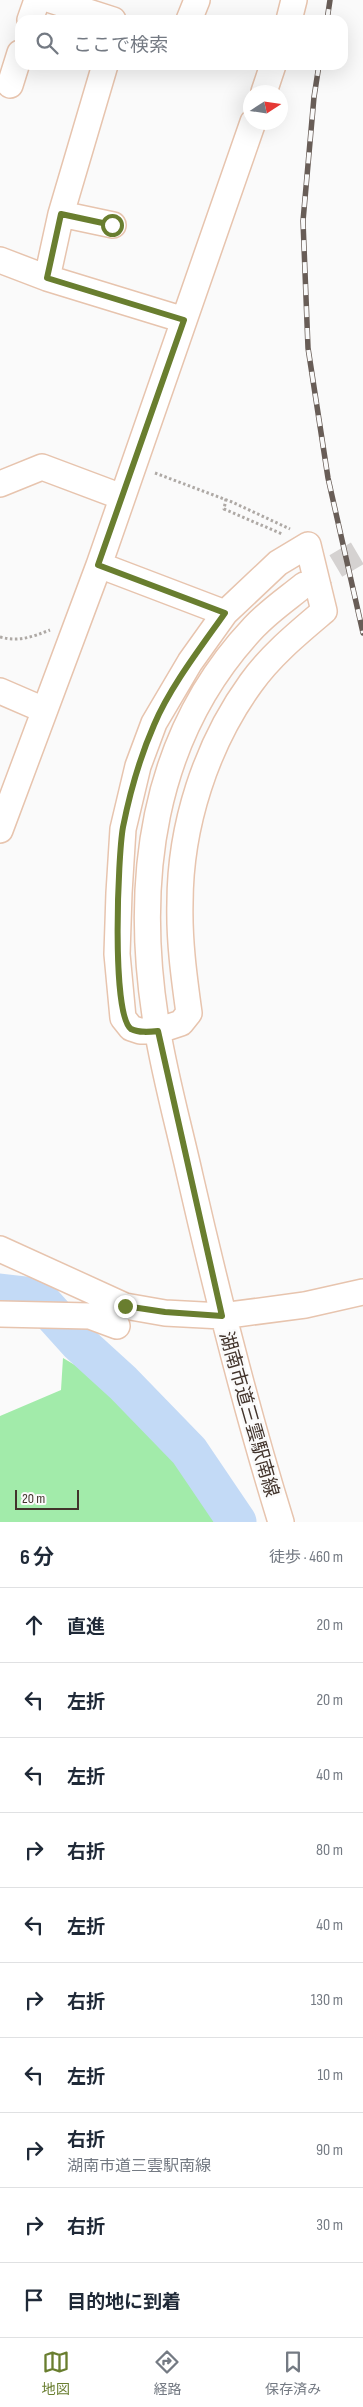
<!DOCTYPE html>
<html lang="ja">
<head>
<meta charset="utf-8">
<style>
  :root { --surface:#fff; --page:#f2f2f3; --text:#1f2937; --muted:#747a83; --line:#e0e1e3; --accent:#697e2f }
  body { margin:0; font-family:"Sofia Sans Condensed","Noto Sans JP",sans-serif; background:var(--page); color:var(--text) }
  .compass { position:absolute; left:243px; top:85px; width:45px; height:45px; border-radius:50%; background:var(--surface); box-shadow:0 5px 20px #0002; rotate:78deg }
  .scale { position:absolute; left:15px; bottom:12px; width:64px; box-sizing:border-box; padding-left:5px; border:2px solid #42342c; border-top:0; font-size:14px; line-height:18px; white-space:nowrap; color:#42342c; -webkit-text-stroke:4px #fafafa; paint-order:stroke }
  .stop { position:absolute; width:15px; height:15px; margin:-11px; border:4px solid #697e2f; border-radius:50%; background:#fff }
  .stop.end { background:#697e2f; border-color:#fff; box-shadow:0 1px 5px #0008 }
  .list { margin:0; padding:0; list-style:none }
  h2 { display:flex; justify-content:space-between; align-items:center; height:65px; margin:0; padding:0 20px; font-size:21px }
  h2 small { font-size:16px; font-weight:400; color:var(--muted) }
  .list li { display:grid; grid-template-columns:32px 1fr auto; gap:15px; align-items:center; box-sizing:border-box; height:75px; padding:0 20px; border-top:1px solid var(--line) }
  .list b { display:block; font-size:19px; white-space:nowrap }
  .list p { margin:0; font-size:16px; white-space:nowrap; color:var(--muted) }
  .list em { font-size:16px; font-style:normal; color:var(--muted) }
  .icon { flex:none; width:28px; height:28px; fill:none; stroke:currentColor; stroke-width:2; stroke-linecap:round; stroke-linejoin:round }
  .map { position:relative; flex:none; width:363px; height:1522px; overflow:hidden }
  .search { position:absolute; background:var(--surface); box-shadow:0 5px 20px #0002; left:15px; right:15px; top:15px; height:55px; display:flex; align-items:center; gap:12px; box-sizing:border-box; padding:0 18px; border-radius:15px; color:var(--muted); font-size:19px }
  .sheet { height:815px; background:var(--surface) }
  nav { display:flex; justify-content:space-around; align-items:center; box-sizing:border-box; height:70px; border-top:1px solid var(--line); background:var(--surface); font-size:14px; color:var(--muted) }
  nav a { display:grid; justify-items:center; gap:2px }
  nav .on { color:var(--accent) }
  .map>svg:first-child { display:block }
  .green { fill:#a2ebaa }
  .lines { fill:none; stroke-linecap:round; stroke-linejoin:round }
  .river { stroke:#c3daf6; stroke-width:39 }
  .minor-tunnel { stroke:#d5d2d1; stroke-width:25; stroke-dasharray:25 12; stroke-linecap:butt }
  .minor-casing { stroke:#e7c4ae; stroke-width:28 }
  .path { stroke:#aea9a5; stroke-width:3; stroke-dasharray:2.5 2.5; stroke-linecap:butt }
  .minor { stroke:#fff; stroke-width:25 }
  .rail-casing { stroke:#685d57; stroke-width:5.5 }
  .rail { stroke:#fafafa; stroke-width:4; stroke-dasharray:11; stroke-linecap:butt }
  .route { stroke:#697e2f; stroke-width:6 }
  .labels { text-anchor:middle; stroke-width:5; stroke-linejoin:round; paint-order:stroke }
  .street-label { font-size:19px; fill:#42342c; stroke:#fafafa }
</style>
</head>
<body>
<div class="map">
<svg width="363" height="1522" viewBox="0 0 363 1522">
  <rect width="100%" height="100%" fill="#fafafa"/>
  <path class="green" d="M63,1358c28,17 58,33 85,52 36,24 74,72 89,112h-237v-106l61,-26z"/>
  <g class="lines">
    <path class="river" d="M0,1293l35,4 6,4 37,41 45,41 66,68 48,71"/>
    <path class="minor-tunnel" d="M304,585l59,-35"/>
    <g class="minor-casing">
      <path id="minor" d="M51,0l62,20
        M30,20l7,-20
        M189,20l8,-20
        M289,20l5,-20
        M10,85l10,-32
        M264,92l9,-27
        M61,214l52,11
        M0,260l47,18 137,42
        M47,278l14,-64 44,-149
        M0,484l42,-17 80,30
        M308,545l16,66c-26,22 -53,44 -73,72 -45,62 -71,143 -71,220 -1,37 4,74 9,110l-8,10 -24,8h-17l-9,-3 -8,-10 -6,-64 2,-61 4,-64 15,-63 16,-43 36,-61 35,-49 53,-50z
        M99,565l126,48
        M0,691l44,19
        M0,830l99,-265 154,-443
        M0,1249l125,57 40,7 57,3 83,-11 58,-13
        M0,1314l90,2 27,10
        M281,1522c-36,-116 -64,-228 -91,-346 -11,-49 -25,-99 -33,-148 -24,-144 -7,-291 97,-401 15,-16 34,-29 50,-42"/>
    </g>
    <path class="path" d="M155,473l77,29 58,27
      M226,499l-2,10 58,25
      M0,637c19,5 32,0 50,-7"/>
    <use href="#minor" class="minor"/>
    <g class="rail-casing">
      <path id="rail" d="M327,20l3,-20
        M319,65l-5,32 -11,124 5,127 20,130 35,155"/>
    </g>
    <use href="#rail" class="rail"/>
  </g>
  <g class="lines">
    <path class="route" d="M112,225l-51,-11 -14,64 137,42 -86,245 127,48c-24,34 -55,74 -71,112 -14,32 -24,67 -31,102 -5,28 -12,187 8,202 8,4 18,3 27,2l64,285 -57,-4 -40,-6"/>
  </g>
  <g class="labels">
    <g class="street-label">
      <text transform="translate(250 1414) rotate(74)" y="7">湖南市道三雲駅南線</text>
    </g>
  </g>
</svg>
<svg class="compass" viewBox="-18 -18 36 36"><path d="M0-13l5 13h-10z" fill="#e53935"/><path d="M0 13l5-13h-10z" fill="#747a83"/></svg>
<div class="scale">20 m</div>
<div class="stop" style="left:112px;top:225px"></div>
<div class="stop end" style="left:125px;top:1306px"></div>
<div class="search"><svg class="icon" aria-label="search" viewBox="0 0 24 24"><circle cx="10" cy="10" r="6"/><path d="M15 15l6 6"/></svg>ここで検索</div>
</div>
<section class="sheet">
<h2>6 分<small>徒歩 · 460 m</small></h2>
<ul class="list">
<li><svg class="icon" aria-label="ahead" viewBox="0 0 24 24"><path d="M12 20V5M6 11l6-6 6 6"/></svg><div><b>直進</b></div><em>20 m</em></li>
<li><svg class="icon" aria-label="left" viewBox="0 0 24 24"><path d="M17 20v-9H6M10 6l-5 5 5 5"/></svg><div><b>左折</b></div><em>20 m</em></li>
<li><svg class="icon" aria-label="left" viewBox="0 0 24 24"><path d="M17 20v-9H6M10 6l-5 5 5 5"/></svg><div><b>左折</b></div><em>40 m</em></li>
<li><svg class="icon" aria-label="right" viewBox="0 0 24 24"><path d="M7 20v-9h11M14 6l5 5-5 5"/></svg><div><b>右折</b></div><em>80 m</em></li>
<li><svg class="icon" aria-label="left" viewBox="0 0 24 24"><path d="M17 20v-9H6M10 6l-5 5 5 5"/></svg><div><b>左折</b></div><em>40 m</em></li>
<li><svg class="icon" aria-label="right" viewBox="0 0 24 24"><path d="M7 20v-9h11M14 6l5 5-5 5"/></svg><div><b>右折</b></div><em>130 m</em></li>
<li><svg class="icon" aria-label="left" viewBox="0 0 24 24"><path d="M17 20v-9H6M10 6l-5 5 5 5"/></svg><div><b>左折</b></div><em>10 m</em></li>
<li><svg class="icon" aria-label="right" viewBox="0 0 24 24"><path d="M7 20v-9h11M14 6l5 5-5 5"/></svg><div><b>右折</b><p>湖南市道三雲駅南線</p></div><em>90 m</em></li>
<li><svg class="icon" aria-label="right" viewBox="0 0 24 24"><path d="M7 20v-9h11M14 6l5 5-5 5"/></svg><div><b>右折</b></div><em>30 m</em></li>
<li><svg class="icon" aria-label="arrive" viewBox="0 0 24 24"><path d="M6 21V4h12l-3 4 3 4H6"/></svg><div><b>目的地に到着</b></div></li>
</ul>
</section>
<nav>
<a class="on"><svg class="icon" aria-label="map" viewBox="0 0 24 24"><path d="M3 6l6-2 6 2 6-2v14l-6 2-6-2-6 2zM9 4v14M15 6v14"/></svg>地図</a>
<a><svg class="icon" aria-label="directions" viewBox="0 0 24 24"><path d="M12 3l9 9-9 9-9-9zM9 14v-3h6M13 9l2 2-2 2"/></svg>経路</a>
<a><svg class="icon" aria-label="saved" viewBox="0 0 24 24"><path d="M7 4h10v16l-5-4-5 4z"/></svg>保存済み</a>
</nav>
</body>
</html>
